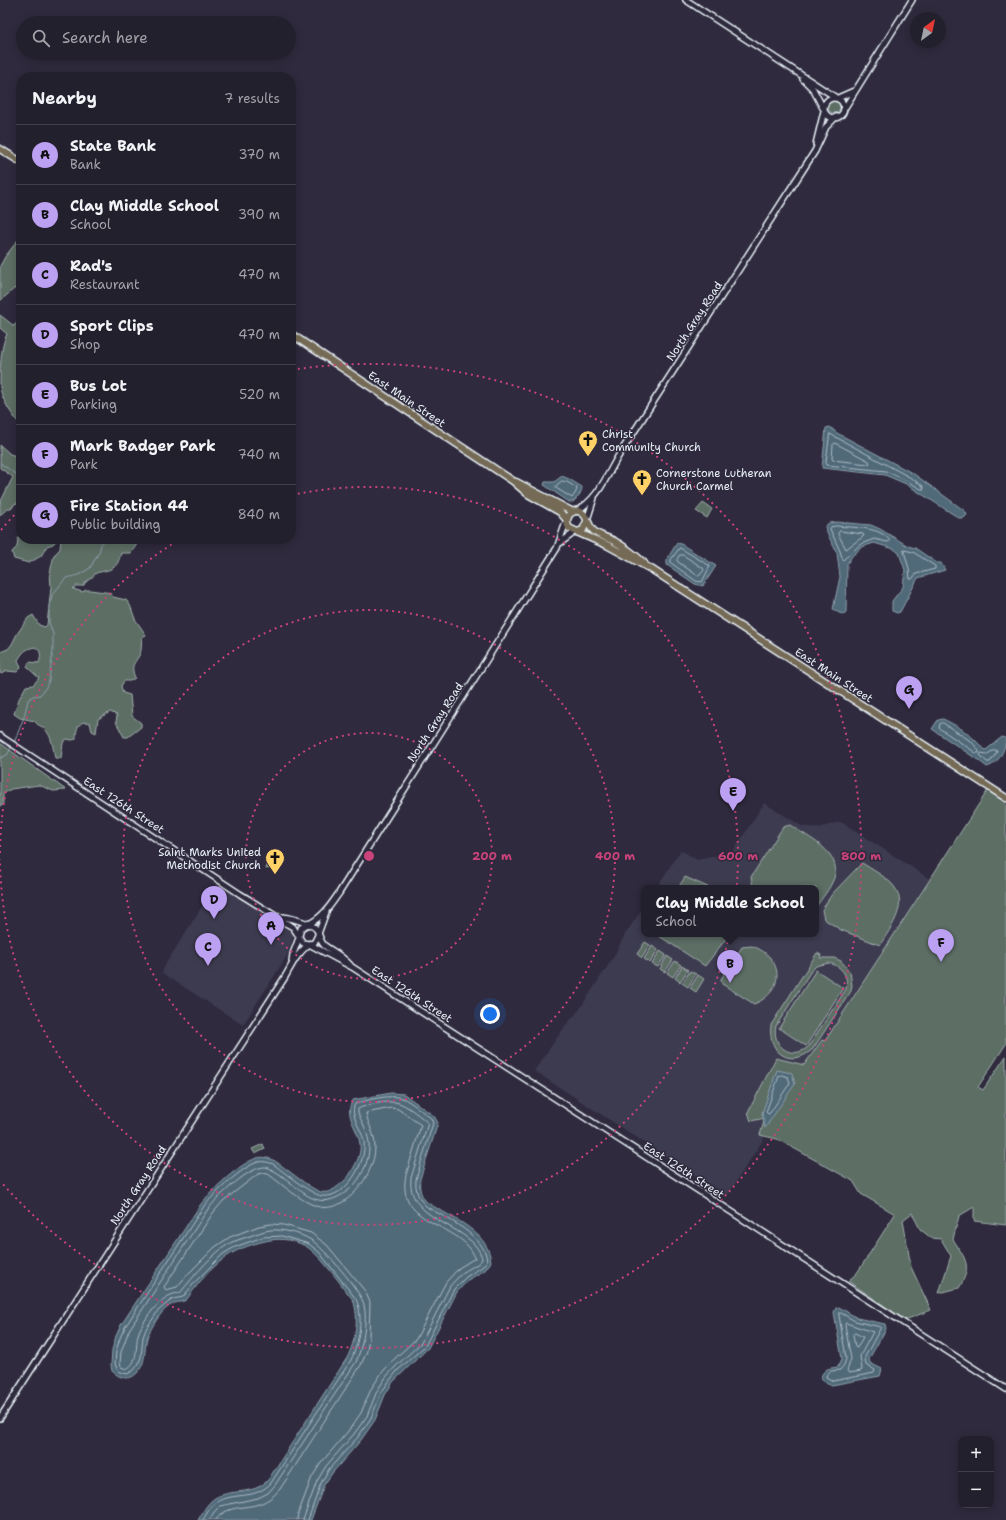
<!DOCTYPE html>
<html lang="en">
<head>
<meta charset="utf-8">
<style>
  :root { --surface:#23202e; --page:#2b2836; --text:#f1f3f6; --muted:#a3a3aa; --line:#403e4a; --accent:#bca0f2 }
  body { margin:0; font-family:"Shantell Sans",sans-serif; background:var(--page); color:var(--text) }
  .controls { position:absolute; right:12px; bottom:12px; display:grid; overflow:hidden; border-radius:8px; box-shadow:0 2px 10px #0003 }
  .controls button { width:36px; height:36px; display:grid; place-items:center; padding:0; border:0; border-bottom:1px solid var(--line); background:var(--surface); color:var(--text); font:20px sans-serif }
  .compass { position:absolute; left:910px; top:12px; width:36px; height:36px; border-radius:50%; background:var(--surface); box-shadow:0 2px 10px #0003; rotate:33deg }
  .you { position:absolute; left:490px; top:1014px; width:14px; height:14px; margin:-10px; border:3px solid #fff; border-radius:50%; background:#1a73e8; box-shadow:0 0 0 6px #1a73e833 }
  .badge { display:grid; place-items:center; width:26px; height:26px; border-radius:50%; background:var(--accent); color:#111; font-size:13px; font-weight:700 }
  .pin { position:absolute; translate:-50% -33px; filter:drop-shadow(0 1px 2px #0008) }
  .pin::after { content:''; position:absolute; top:21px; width:14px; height:12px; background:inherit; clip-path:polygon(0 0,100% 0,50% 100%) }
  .popup { position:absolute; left:641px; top:885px; width:178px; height:52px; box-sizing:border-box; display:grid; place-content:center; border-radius:8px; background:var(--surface); filter:drop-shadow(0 1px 3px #0005); font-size:13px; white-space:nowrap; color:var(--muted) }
  .popup b { font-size:15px; color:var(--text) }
  .popup::after { content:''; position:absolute; left:50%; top:100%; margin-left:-8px; border:8px solid transparent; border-top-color:var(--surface) }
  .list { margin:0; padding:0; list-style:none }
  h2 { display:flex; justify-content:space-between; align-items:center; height:52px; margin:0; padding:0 16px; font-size:17px }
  h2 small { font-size:13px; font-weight:400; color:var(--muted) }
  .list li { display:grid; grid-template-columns:26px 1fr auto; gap:12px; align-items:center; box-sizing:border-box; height:60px; padding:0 16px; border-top:1px solid var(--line) }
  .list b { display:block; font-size:15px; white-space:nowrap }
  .list p { margin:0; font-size:13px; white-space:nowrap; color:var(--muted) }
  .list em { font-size:13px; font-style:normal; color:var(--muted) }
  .icon { flex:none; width:22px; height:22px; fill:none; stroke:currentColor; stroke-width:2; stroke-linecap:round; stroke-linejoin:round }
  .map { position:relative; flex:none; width:1006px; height:1520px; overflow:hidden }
  .search { position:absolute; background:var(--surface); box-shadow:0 2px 10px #0003; left:16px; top:16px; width:280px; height:44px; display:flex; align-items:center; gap:10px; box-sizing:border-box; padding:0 14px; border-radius:22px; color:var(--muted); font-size:15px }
  .panel { position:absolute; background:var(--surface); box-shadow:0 2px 10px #0003; left:16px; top:72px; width:280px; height:472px; border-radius:16px }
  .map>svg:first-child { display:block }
  .built { fill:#3e3a50 }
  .green { fill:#5d6e65; stroke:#a2b0ae; fill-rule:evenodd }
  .water { fill:#516a7a; stroke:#8da0ac }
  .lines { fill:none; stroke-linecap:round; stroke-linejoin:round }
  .shore { stroke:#acbbc6; stroke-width:1 }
  .stream { stroke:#8da0ac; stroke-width:1 }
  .minor-casing { stroke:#e8f1f8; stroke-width:8 }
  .major-casing { stroke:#e8f1f8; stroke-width:9 }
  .minor { stroke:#2f2a3d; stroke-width:5 }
  .major { stroke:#756a55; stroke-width:6 }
  .ring { fill:none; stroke:#ca437a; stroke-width:2; stroke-dasharray:2 4 }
  .labels { text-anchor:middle; stroke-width:3; stroke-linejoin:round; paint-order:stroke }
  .street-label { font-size:11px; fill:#e8f1f8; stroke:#2f2a3d }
  .poi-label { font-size:11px; fill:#e8f1f8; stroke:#2f2a3d; text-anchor:start }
  .centre { fill:#ca437a; stroke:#2f2a3d; stroke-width:2 }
  .ring-label { font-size:12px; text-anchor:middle; font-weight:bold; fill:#ca437a; stroke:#2f2a3d; stroke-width:3; stroke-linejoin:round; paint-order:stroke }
</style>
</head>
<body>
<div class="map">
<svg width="1006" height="1520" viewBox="0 0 1006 1520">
  <rect width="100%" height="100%" fill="#2f2a3d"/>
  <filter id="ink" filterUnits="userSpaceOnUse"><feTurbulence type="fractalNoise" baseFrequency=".025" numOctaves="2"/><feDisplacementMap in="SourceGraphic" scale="8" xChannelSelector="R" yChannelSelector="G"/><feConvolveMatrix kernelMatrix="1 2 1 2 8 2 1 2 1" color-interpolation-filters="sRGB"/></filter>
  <g filter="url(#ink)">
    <path class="built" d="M764,803l38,23 16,2 21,-6 4,1 87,56 -203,317 -193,-125 31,-45 14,-16 35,-54 10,-20 20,-30v28h172v-46h-160l25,-38 16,10 36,-8z
      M216,884l72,45 5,4 -1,9 -5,14 -44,69 -81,-52 3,-8z"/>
    <path class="green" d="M828 107a6 6 0 1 1 12 0a6 6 0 1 1-12 0Z
      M21,236v64l-6,-12 -15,13v-35l5,-9z
      M0,315l14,11 7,-8v107c-9,-9 -19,-25 -21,-38 0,-15 0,-40 7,-53l-7,-6z
      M0,445l10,9 6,2 5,-10v56l-7,2 -1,3 -6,2 -7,6v-12l13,-26 -13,-9z
      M703,503l9,6 -5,9 -11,-7z
      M21,536v3h37l-5,5 -6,2 -6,10 -12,7 -15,-4 -2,-7 5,-5 1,-9z
      M61,539h78v2l-8,12h-10c-4,17 -9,16 -25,20 -4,6 -10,7 -13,13h-7l-3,3 10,3 2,-2h5l15,2 5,1 3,4 13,3 4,5 5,14 11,16 -4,2c-1,5 0,13 -2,17 -6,11 -10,10 -5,24l-5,3h-6l-3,5 2,7 7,2 2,21 9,7v4l-13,10h-4l-8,-15 1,-7 -7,-3 -12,7 -2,14 -4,-2 -2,-8c-12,-4 -14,7 -14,16l-4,1 -6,-1 -3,4 -2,15h-6c-2,-11 -3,-21 -10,-29 -4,-4 -8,-3 -10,-8l-15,-3 -6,-4 5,-15 7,-13 7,-1 6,-7 -12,-11 2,-5 10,1c2,-7 3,-12 -4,-16 -10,2 -12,5 -17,13l3,8 -4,4 -10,-1 -6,3 -1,-2v-20l8,-3 4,-5 5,-10 11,-16 5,-3 6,10 6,2 2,-2 4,-38 -1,-14 4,-18 6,-6z
      M0,743l66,47 -13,1 -14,-6 -28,4 -8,5v11l-3,1z
      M988,790l18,11v243l-28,43 5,3 23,-34v169l-32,-4v-14l-15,9 -6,23c12,20 20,26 6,49l-20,5 12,-37 -10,-17 -10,-1 -11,-9 -8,-16 -9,7 8,47 20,43 -26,10 -57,-39 9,-8 38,-59 -34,-20 -8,-13 -76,-42 -17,-4 5,-17 -14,3 -3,-9 28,-54 28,7 18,-25 3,1z
      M790,825c17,12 53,27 44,53 -4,11 -12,20 -18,29v-19h-59l-4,-2 -2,-9 32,-50z
      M277,856l3,10 -14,3 2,-6 -2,-2 2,-3z
      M862,863c9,6 21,12 29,20 20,20 0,44 -11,62l-39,-15 -17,-11 -2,-9 10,-16z
      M685,877l25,11h-32z
      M656,934h71l-2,6 -20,26z
      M645,942l5,3 -8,13 -5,-4z
      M652,946l6,4 -8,13 -6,-4z
      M752,946c32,11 34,45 2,58l-32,-20 -1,-5 21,-32z
      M660,951l6,4 -8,12 -6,-3z
      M817,953l4,2 -1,3h14l7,3 9,11 2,13 -1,6 -38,58c-22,20 -46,4 -42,-24zM829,963c12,3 20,12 17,26l-38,58c-16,14 -37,-1 -32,-21l35,-55 5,-5z
      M667,956l6,4 -8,12 -5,-3z
      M675,961l6,4 -8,12 -6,-4z
      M682,966l6,4 -8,12 -5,-4z
      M816,970l27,18 -37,58 -27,-18z
      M690,971l6,3 -8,13 -6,-4z
      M698,975l6,4 -8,13 -6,-4z
      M263,1144l2,5 -10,5 -3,-5z"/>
    <path class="water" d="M830,427l7,6 77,41 51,37 2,4 -3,3h-5l-53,-34 -21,-9 -63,-7 4,-40z
      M562,476l7,3 13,8c0,6 -5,11 -9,15h-4l-25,-17 1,-3h9z
      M837,522l34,3 9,4 28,17 7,2 22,15h4l4,7 -27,8 -18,34 -3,1 -5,-2v-10l11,-14 2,-17 -6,-17 -5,-4 -20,-6 -12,4 -10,9 -5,8 -1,48 -2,2 -5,-1 -6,-4 7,-32 -3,-24 -11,-22 -1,-5 4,-3z
      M677,543l4,1 35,22 -13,20 -8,-2 -28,-19v-6z
      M943,719c11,5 23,12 32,21 4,3 6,8 11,10l16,-13 4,1c0,12 -8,26 -19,29l-9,-7 -46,-31 6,-9z
      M777,1070l15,3 3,11 -30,44 -3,-15z
      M391,1093l13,1 30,22 4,7 -18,56c-1,7 0,15 5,21 3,4 10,7 15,10 21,12 49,25 51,52l-6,8 -17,10 -11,12 -29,56 -35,34 -8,13 -10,25 -14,20 -28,32 -9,13 -13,35h-113c5,-8 9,-17 17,-22 17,-10 38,-2 53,-18l79,-122c8,-16 13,-40 6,-58 -11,-14 -32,-44 -46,-53 -21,-12 -38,-8 -59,-1 -8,3 -15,6 -22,11 -10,7 -20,18 -28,27 -4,5 -7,10 -11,15 -4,4 -9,2 -14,5 -10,4 -18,18 -23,27 -8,13 -1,31 -14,43 -7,7 -17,4 -24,-3l-1,-6 1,-15 4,-14 5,-11 80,-121c11,-14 39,-41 56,-46 6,-2 12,0 18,3 11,7 35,28 46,31 9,2 16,-5 22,-10 5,-4 8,-9 11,-15 4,-7 7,-15 6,-23 -2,-16 -17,-29 -7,-44z
      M839,1307l18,11 28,6 1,5 -17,30 1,4 12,6 -2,7 -48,9 -9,-4 -2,-4c3,-9 9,-9 17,-10l4,-8 -8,-47 2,-4z"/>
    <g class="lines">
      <path class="shore" d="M830,434l81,44 12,8 1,3h-3l-14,-8 -21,-10 -59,-6 -1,-2z
        M835,443l34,18 1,2 -2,1 -35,-4 -1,-1 1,-14z
        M562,481l5,1 10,6 -1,4 -4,6 -16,-10v-2z
        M837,526c15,2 44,0 53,15l-3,1 -13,-3 -13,5 -18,16 -3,-9 -10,-22 1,-2z
        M840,531l23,3 1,2 -18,13 -8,-15z
        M680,548l30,18 -8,16 -6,-1 -25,-18v-3z
        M904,550l9,2 22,14v3l-19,5 -4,5h-2l-1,-10z
        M680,555h3l20,13 1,2 -4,5 -2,1 -20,-14 -1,-2z
        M943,723l29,19 7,9v2h-3l-37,-25 1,-4z
        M994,750h2l1,2 -7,10h-3l-7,-7 1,-2 6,1z
        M782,1075l6,2 2,6 -20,30 -2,1 -2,-2 13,-36z
        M839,1313h2l14,8 26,6 -16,30 1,8 9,5 -1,3 -41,8 -7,-4 1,-3 4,-3 9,-1 4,-5 2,-6z
        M846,1323l27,9 -13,24 2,13 -1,2 -12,2 -2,-2 4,-12 -6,-34z
        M855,1333l8,4 -6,11 -2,-1 -2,-12z
        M203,1520c4,-7 8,-15 16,-19 18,-9 36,-1 52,-18l80,-123c8,-18 13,-43 5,-61l-37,-47 -10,-8 -27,-8 -19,1 -28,10 -12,7 -28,28 -12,15 -10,2 -7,5 -8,7 -12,18 -3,8 -2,20 -3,8 -5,6 -6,3 -9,-3 -3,-7 1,-13 4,-13 5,-11 79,-121c10,-12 39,-40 54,-44 5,-1 10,0 15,2 11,8 37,30 49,32 24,3 45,-34 42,-55 -2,-11 -15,-26 -9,-37 10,-4 36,-10 47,-6 9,3 21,15 29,20l2,5 -17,56c-1,11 2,20 11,28 19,11 59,29 60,54l-5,6 -16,10 -12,12 -29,57 -27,24 -8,10 -9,13 -10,25 -13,19 -29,32 -8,14 -13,37
        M209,1520l5,-8 6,-6 38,-8 10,-5 7,-8 81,-123c6,-14 12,-41 8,-57 -2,-13 -41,-58 -53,-65 -11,-7 -28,-11 -41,-10 -7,1 -14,4 -20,6 -6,2 -12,4 -18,6 -19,10 -38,34 -52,51 -3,1 -6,0 -9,2 -12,4 -30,28 -33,40 -3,12 1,28 -12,34l-5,-2 -1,-4 1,-11 8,-22 79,-121c11,-13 41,-43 58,-42 33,13 46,54 85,21 10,-9 17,-25 18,-38 1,-8 -2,-17 -5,-24 -2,-6 -7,-11 -6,-17 9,-5 32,-9 41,-6 7,2 24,15 29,20l-17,55c-4,36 39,44 60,63 5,5 10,11 11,18l-3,4 -17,10 -12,13 -29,57 -26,24 -9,10 -9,14 -10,25 -13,18 -28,32 -9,15 -14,39
        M216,1520c10,-15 28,-11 43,-16 9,-3 15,-8 21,-15l81,-124 6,-14 2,-13 1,-36 -5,-11 -38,-46 -16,-12 -27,-8 -13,-1 -12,2 -29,11 -15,10 -27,27 -11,13 -11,3 -2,-3 49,-74 10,-12 35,-27 4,-1 6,1c15,11 31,26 48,32 29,10 59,-32 59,-58 0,-15 -7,-23 -9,-35l25,-5 7,1 23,16 -15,50c-11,52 57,47 69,83l-16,10 -13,14 -30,57 -26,24 -9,11 -10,15 -10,24 -12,17 -28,33 -9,14 -14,37 -1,6"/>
      <path class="stream" d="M0,463l21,15
        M14,743l10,-26 4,-17 5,-4 7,-1 5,-6 4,-8 4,-31v-16l-4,-12v-9l3,-18 14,-17 13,-3 11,-7 9,-16 4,-13
        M0,758l7,-3 5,-9"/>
      <g class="minor-casing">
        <path id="minor" d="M686,0l149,97
          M803,79l10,10 10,19
          M824 108a10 10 0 1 1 20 0a10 10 0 1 1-20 0Z
          M838,98l16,-7
          M844,109l68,-109
          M816,144l8,-33
          M576,511c22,-11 31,-36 43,-56l196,-304 11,-24 10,-10
          M587,520l7,-22
          M560,543l15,-11
          M0,736l240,158 37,23 5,4 11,6 10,16 6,1 5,-1 4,-8
          M277,917c8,-1 36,6 40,13 3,6 3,12 8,16 10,7 17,10 25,19
          M309,924c14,-7 21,-18 30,-31l218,-345 9,-26
          M318,934l8,-22
          M299,936l2,-8 7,-4
          M309,944l43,23 654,422
          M292,961l1,-7 6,-16
          M0,1418l285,-441c8,-14 11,-22 24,-33"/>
      </g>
      <g class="major-casing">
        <path id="major" d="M0,149l21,13
          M291,334l222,147 15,13 32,18 7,8
          M516,482l57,30
          M587,521l-4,9 -6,2 -8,-4c-5,-8 1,-21 12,-16 8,4 6,15 14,20 5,4 13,6 19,9 11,6 21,14 30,22
          M577,532l30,13 44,24 355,229"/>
      </g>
      <use href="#minor" class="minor"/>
      <use href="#major" class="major"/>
    </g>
  </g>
  <g class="ring">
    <circle cx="369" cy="856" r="123"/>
    <circle cx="369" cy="856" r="246"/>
    <path d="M0 853A369 369 0 0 1 179 540M292 495A369 369 0 1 1 0 859"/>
    <path d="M1 530A492 492 0 0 1 18 511M292 370A492 492 0 1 1 1 1182"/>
  </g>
  <defs>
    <g id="church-pin" transform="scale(1)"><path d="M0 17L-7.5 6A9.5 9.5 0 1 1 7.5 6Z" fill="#ffd166" stroke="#2f2a3d"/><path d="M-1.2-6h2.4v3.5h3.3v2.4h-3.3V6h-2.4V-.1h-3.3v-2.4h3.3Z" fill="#111"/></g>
  </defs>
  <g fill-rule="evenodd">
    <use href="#church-pin" x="588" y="440"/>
    <use href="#church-pin" x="642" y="479"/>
    <use href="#church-pin" x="275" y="858"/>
  </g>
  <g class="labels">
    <g class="street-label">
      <text transform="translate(694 321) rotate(-57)" y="4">North Gray Road</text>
      <text transform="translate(407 399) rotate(34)" y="4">East Main Street</text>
      <text transform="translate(834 675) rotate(33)" y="4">East Main Street</text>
      <text transform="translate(435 722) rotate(-57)" y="4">North Gray Road</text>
      <text transform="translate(124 805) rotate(33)" y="4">East 126th Street</text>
      <text transform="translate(412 994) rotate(33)" y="4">East 126th Street</text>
      <text transform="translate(684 1170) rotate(33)" y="4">East 126th Street</text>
      <text transform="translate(138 1185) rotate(-57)" y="4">North Gray Road</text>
    </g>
    <g class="poi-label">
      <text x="602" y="438">Christ<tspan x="602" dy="13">Community Church</tspan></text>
      <text x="656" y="477">Cornerstone Lutheran<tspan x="656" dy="13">Church Carmel</tspan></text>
      <text x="261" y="856" text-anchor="end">Saint Marks United<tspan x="261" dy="13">Methodist Church</tspan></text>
    </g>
  </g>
  <circle cx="369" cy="856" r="6" class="centre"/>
  <g class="ring-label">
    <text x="492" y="860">200 m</text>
    <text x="615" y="860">400 m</text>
    <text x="738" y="860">600 m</text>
    <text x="861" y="860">800 m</text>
  </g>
</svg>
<div class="controls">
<button>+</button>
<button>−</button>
</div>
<svg class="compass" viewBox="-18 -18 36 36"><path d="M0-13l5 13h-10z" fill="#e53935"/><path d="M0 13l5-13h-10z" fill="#a3a3aa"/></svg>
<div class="you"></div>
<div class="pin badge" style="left:271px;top:945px">A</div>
<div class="pin badge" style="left:730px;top:983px">B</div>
<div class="popup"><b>Clay Middle School</b>School</div>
<div class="pin badge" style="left:208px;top:966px">C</div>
<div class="pin badge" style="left:214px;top:919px">D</div>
<div class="pin badge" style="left:733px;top:811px">E</div>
<div class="pin badge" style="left:941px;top:962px">F</div>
<div class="pin badge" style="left:909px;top:709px">G</div>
<div class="search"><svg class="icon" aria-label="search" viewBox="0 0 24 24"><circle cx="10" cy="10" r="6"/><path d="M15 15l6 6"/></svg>Search here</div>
<section class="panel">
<h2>Nearby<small>7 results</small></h2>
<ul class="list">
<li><span class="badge">A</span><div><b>State Bank</b><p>Bank</p></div><em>370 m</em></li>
<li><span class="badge">B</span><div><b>Clay Middle School</b><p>School</p></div><em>390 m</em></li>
<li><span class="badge">C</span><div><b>Rad's</b><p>Restaurant</p></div><em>470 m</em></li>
<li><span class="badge">D</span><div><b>Sport Clips</b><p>Shop</p></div><em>470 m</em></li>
<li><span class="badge">E</span><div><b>Bus Lot</b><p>Parking</p></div><em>520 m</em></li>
<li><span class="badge">F</span><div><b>Mark Badger Park</b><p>Park</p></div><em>740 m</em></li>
<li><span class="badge">G</span><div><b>Fire Station 44</b><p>Public building</p></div><em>840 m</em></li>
</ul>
</section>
</div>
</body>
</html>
